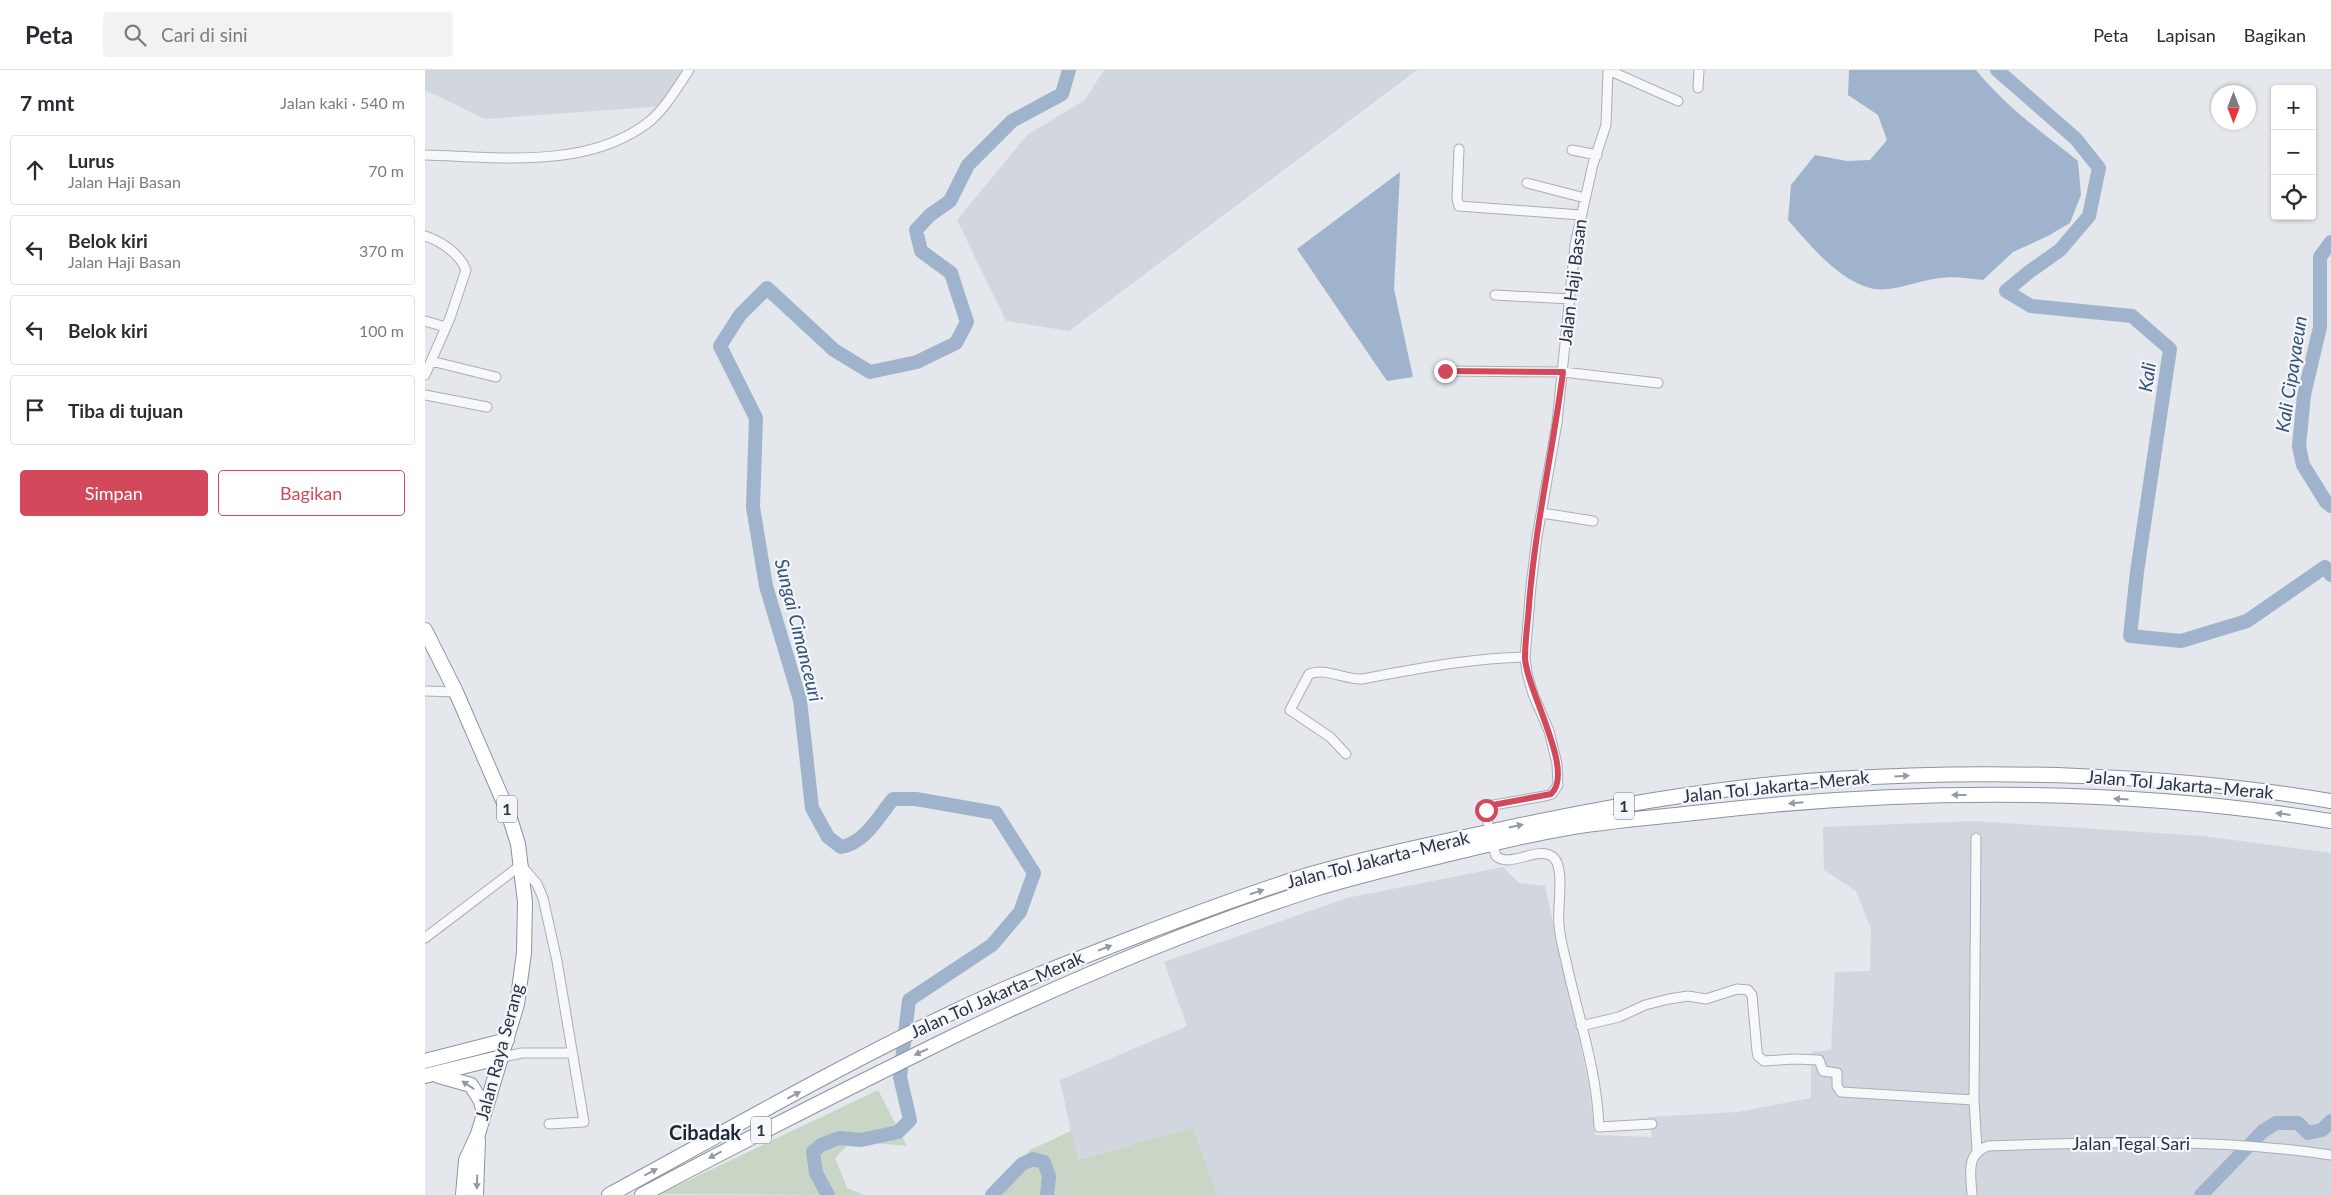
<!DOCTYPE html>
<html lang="id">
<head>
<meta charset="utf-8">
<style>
  :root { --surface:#fff; --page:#f2f2f3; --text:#2b2b33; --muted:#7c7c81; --line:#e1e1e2; --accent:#d1495b }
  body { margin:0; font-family:Lato,sans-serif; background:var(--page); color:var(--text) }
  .controls { position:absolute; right:15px; top:15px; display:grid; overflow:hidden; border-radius:5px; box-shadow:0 1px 4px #0004 }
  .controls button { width:45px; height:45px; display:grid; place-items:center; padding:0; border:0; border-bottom:1px solid var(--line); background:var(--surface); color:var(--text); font:25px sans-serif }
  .compass { position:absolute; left:1786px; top:15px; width:45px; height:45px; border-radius:50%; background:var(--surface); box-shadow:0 1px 4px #0004; rotate:180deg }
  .stop { position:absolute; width:15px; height:15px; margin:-11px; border:4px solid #d1495b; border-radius:50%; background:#fff }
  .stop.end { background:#d1495b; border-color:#fff; box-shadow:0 1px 5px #0008 }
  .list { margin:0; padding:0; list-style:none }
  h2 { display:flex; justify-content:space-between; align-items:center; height:65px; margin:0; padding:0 20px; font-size:21px }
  h2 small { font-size:16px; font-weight:400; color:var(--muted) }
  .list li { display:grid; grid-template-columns:32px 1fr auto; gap:15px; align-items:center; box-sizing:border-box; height:70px; margin:0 10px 10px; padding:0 10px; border:1px solid var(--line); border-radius:5px }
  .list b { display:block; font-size:19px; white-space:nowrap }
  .list p { margin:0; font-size:16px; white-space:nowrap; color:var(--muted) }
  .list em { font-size:16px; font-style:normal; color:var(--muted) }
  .actions { display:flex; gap:10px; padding:15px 20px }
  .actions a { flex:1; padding:11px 0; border:1px solid var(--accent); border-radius:5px; text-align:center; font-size:18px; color:var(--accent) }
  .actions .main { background:var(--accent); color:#fff }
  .icon { flex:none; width:28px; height:28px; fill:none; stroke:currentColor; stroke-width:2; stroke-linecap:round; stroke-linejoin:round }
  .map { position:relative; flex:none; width:1906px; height:1125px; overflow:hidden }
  header { display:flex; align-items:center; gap:30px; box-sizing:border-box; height:70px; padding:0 25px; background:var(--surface); border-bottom:1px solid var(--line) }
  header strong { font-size:24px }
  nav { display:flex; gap:28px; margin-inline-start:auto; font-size:18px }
  .search { width:350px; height:45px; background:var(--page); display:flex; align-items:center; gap:12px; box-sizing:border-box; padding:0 18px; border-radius:5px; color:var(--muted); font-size:19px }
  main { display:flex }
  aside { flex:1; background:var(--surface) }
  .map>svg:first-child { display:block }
  .built { fill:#d2d6de }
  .green { fill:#c9d6c5 }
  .water { fill:#9fb4cc }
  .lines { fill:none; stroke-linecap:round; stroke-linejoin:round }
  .river { stroke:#9fb4cc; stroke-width:14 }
  .minor-casing { stroke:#a9aeb7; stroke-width:11 }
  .highway-casing { stroke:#8b94a3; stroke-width:16 }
  .minor { stroke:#f7f8fa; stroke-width:9 }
  .highway { stroke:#fff; stroke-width:14 }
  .oneway { fill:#959aa2 }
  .route { stroke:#d1495b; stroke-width:6 }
  .labels { text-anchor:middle; stroke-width:4.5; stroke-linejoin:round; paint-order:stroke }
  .shield { fill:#f4f6f9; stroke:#676e7b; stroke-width:1 }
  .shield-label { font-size:16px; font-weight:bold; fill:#2b3445 }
  .street-label { font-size:18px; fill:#2b3445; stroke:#f4f6f9 }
  .water-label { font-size:19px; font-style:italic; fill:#34527a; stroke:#f4f6f9 }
  .quarter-label { font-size:20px; font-weight:bold; fill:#1d2536; stroke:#f4f6f9 }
</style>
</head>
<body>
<header>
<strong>Peta</strong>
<div class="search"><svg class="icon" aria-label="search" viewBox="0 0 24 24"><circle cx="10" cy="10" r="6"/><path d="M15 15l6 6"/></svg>Cari di sini</div>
<nav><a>Peta</a><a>Lapisan</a><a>Bagikan</a></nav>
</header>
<main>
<aside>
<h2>7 mnt<small>Jalan kaki · 540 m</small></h2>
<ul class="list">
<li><svg class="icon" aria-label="ahead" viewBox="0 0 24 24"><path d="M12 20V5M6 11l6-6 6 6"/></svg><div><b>Lurus</b><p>Jalan Haji Basan</p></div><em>70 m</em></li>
<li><svg class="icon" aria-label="left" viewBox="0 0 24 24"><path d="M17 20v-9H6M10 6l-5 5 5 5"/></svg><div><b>Belok kiri</b><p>Jalan Haji Basan</p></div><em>370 m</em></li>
<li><svg class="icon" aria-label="left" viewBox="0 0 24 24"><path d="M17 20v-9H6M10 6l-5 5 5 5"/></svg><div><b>Belok kiri</b></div><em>100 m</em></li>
<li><svg class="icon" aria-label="arrive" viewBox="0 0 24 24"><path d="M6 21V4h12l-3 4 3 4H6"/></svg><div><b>Tiba di tujuan</b></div></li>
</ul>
<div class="actions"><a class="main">Simpan</a><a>Bagikan</a></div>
</aside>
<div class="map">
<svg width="1906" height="1125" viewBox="0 0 1906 1125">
  <rect width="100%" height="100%" fill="#e4e7ec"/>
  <path class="built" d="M0,0h261l-21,36 -180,13 -60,-29z
    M679,0h313l-348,261 -63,-10 -49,-101 70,-85 58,-35z
    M1549,751l229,15 128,17v342h-1114l-24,-68 -116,33 -17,-80 127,-54 -23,-64 183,-64 156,-31 16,16 26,3 43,194 7,55 57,2 -4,-20 90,-5 73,-14v-46l20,-2 4,-78 35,-1 1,-42 -15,-38 -32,-21 -1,-43z"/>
  <path class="green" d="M453,1020l29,56 -55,-5 -17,17 12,30 17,7 -204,-1z
    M768,1057l24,68h-228l41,-45 41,-19 7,29z"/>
  <path class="water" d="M1424,0h127c29,36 66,62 102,91l3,34 -11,28 -22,13 -35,16 -30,28c-13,-1 -28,-4 -42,-2 -20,1 -50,16 -71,10 -33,-9 -60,-43 -82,-68l3,-35 24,-30 32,6 23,-1 17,-20 -9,-25 -30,-20z
    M975,102l-6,117 19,88 -26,4 -90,-132z"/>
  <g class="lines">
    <path class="river" d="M1572,0l79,69 23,29 -10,48 -29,34 -31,22 -23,19 25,15 101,10 38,33 -33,223 -7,64 51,5 66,-20 78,-54 6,8
      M1906,172l-11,15v70l-16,68 -5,51 4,19 23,37 5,4
      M403,1125l-12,-22 -3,-21 8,-7 18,-7 22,2 37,-8 12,-12 -10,-43 9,-77 83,-55 28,-33 14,-39 -38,-60 -80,-14h-23c-15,18 -27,43 -52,48l-13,-10 -16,-29 -12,-108 -34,-114 -13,-79 3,-89 -36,-72 20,-31 27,-27 67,62 36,22 47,-10 39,-19 11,-21 -16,-49 -30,-22 -5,-21 14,-15 20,-14 18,-36 44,-44 50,-27 7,-24
      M567,1125l30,-31 11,-5 11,3 5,14 -2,19
      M1776,1125l62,-64 13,-8h22l10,10 14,-3 9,-9"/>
    <g class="minor-casing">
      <path id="minor" d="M1183,0l70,31
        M1273,18l1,-18
        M1034,79l-2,50 2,7 122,9
        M1147,80l25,5
        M0,85c72,2 164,15 225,-34 16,-14 27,-33 39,-51
        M1102,113l58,15
        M0,166c16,5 35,18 41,34l-16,48 -25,57
        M1070,225l75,4
        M0,251l21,6
        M6,291l65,16
        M1020,301l118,1 95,11
        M0,325l62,12
        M1117,443l51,8
        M0,621l31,1
        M921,684l-16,-17 -40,-27 19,-36c16,-7 36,6 53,5 54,-10 108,-21 163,-22
        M1063,753l-2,-13 2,-4 57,-10 7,-2 6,-9 -1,-21 -8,-33 -16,-37 -6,-21 -2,-16 6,-71 6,-49 20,-114 18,-178 18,-81 13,-39 2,-55
        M1551,768l-2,262 3,50
        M1069,779l2,7c14,13 43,-12 58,2 11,11 3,51 5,67 1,15 6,30 9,45 12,52 29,103 31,157l53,-3
        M0,868l96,-73 16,19 6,14 14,63 27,161 -35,2
        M1156,956l38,-9 26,-12 24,-6 19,-3 18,3 31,-10 11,1 4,5 5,56 1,5 6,5 31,-2 24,1 4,11 14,2v13l4,6 133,8
        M77,987l20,-4h49
        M1547,1125c-1,-20 -7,-41 16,-49 114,-4 230,-8 343,9"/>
    </g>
    <g class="highway-casing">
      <path id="highway" d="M0,560l31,62 52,120 10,32 7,58 -1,51 -7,51 -39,130 -12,26 -3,35
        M0,991l82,-21
        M0,1006l77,-19
        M14,1006l32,9 10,16 3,13
        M51,1125l2,-55
        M184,1125c111,-60 221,-124 336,-179 62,-30 127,-55 192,-80 57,-22 113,-43 171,-61 64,-19 129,-32 194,-46 109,-23 220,-43 332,-50 161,-10 338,-5 497,22
        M217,1125c104,-56 210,-109 316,-161 115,-55 232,-105 354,-144 48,-15 97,-26 146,-38 34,-8 69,-17 104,-23 43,-8 88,-11 132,-16 211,-25 427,-26 637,8"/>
    </g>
    <use href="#minor" class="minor"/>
    <use href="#highway" class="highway"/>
  </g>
  <defs><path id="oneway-solid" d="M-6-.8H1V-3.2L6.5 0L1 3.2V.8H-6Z" transform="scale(1.25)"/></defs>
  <g class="oneway">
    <use href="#oneway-solid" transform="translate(1477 706) rotate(-3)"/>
    <use href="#oneway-solid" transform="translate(1534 725) rotate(180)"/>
    <use href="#oneway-solid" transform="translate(1696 729) rotate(-177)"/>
    <use href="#oneway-solid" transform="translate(1371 733) rotate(175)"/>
    <use href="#oneway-solid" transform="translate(1858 744) rotate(-173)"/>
    <use href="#oneway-solid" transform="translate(1091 756) rotate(-12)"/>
    <use href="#oneway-solid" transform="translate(832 822) rotate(-18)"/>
    <use href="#oneway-solid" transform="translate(680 878) rotate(-21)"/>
    <use href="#oneway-solid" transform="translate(496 982) rotate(155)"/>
    <use href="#oneway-solid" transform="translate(43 1015) rotate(-146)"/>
    <use href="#oneway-solid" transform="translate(369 1025) rotate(-28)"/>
    <use href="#oneway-solid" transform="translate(290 1085) rotate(152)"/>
    <use href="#oneway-solid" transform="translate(226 1102) rotate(-28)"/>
    <use href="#oneway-solid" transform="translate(52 1112) rotate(92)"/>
  </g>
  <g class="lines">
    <path class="route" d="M1020,301l118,1c-10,78 -28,154 -34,233 -1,17 -4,35 -4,53 1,31 51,114 26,136l-58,11 -7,5"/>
  </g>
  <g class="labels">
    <g class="shield">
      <rect x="1189" y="722.5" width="20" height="27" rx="4"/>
      <rect x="72" y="725.5" width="20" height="27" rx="4"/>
      <rect x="326" y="1046.5" width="20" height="27" rx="4"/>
    </g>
    <g class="shield-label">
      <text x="1199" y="742">1</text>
      <text x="82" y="745">1</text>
      <text x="336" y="1066">1</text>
    </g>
    <g class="street-label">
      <text transform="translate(1148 212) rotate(-83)" y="6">Jalan Haji Basan</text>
      <text transform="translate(1755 715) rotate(5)" y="6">Jalan Tol Jakarta–Merak</text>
      <text transform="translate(1351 717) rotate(-6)" y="6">Jalan Tol Jakarta–Merak</text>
      <text transform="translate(953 790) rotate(-14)" y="6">Jalan Tol Jakarta–Merak</text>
      <text transform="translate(572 925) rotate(-24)" y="6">Jalan Tol Jakarta–Merak</text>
      <text transform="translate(75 982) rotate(-75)" y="6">Jalan Raya Serang</text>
      <text x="1706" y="1080">Jalan Tegal Sari</text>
    </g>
    <g class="water-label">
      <text transform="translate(1866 304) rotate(-81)" y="7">Kali Cipayaeun</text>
      <text transform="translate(1722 307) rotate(-82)" y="7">Kali</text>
      <text transform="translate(374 560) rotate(76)" y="7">Sungai Cimanceuri</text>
    </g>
    <g class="quarter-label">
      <text x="280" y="1070">Cibadak</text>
    </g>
  </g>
</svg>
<div class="controls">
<button>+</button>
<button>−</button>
<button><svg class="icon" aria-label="locate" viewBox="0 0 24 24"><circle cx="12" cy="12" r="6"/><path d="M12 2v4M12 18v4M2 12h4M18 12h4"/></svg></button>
</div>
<svg class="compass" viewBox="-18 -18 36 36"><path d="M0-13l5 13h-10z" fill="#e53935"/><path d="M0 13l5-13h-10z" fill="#7c7c81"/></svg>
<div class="stop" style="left:1061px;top:740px"></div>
<div class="stop end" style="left:1020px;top:301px"></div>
</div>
</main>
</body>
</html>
